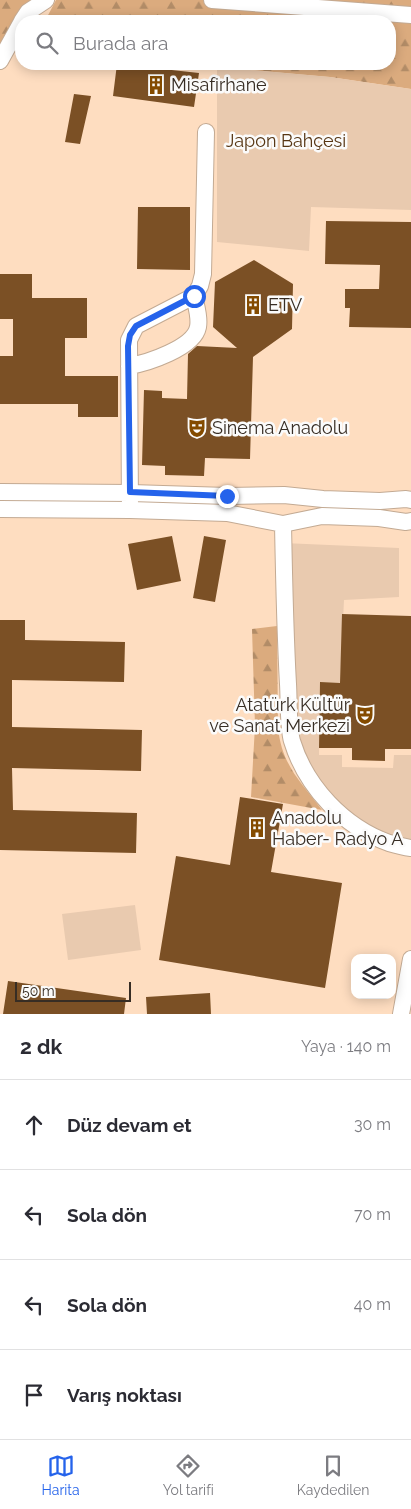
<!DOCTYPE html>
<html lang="tr">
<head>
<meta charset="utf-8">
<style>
  :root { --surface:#fff; --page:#f2f2f3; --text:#2b2b33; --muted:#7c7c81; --line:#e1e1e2; --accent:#2563eb }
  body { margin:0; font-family:Raleway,sans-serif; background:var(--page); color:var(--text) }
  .controls { position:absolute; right:15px; bottom:15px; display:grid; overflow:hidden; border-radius:10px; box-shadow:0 2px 12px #0003 }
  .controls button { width:45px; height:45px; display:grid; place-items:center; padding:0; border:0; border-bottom:1px solid var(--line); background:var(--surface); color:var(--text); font:25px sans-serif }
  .scale { position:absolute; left:15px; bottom:12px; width:116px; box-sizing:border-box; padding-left:5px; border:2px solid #372d24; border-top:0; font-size:14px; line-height:18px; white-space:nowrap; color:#372d24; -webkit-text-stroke:4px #fbfbfb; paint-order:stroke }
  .stop { position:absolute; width:15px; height:15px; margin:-11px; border:4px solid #2563eb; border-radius:50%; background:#fff }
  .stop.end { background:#2563eb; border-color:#fff; box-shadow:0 1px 5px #0008 }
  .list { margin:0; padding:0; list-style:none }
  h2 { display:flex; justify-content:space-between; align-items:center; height:65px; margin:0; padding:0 20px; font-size:21px }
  h2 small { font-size:16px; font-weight:400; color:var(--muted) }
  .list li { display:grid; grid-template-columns:32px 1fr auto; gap:15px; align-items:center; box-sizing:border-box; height:90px; padding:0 20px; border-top:1px solid var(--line) }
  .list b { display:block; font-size:19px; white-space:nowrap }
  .list em { font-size:16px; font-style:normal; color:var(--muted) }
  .icon { flex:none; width:28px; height:28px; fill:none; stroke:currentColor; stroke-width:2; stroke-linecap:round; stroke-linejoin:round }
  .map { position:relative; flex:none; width:411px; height:1014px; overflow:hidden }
  .search { position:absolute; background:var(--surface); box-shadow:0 2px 12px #0003; left:15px; right:15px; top:15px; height:55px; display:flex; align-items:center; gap:12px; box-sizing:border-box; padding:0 18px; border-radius:20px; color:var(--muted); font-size:19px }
  .sheet { height:425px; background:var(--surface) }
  nav { display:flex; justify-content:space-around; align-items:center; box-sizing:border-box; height:70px; border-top:1px solid var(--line); background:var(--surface); font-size:14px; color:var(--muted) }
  nav a { display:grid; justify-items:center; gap:2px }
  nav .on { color:var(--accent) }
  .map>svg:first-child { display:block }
  .built { fill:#feddc0; fill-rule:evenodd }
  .forest { fill:url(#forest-firs) }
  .park { fill:#e9caaf }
  .building { fill:#7b5025 }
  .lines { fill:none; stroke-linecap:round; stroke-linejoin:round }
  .minor-casing { stroke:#c3aa93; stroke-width:18 }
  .minor { stroke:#fff; stroke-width:16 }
  .route { stroke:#2563eb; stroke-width:6 }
  .labels { text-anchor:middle; stroke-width:5; stroke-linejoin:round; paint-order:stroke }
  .poi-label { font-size:18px; fill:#372d24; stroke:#fbfbfb; text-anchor:start }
  .park-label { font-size:18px; fill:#573614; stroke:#fbfbfb }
</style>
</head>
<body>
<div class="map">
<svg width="411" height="1014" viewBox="0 0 411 1014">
  <defs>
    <pattern id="forest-firs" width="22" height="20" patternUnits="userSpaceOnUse" patternTransform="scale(1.25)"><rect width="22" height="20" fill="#dbab7e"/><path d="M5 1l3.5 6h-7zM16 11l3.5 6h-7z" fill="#b28c67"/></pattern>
  </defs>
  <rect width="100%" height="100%" fill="#fbebdd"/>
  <path class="built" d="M0,0h411v1014h-411zM21,21h369v43h-369zM355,958h37v37h-37z"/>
  <path class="forest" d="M0,0h35l-35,49z
    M56,0h355v89l-81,-12 -147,-13h207v-43h-345z
    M277,626l1,102c4,37 22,53 44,82l-71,-13 4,-71 -3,-97z"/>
  <path class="park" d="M217,67l113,10 81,12v121l-100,-3 -2,44 -92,-9z
    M283,543l116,5v49l-55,3 -4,83h-20l-1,72h23v12l51,1 1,-13h17v93l-59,-25 -53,-64z
    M135,905l6,45 -73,10 -6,-46z"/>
  <path class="building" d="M117,64l82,9 -5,34 -81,-11z
    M74,94l17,2 -11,48 -15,-2z
    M138,207h52v63l-53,-1z
    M326,221l85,1v106l-62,-1 1,-19h-5v-19h34l1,-24 -55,-1z
    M254,260l39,24 -1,45 -39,28 -3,102 -45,-1 -1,18 -39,-1v-9l-23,-1 2,-75 18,1v7l25,1 1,-45 9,-8 40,2 -24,-21 2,-45z
    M0,274h32v24h55v40h-22v38h53v41h-40v-13h-78v-48h13v-37h-13z
    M172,536l9,45 -44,9 -9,-46z
    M204,536l22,4 -11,62 -22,-4z
    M342,614l69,2v133h-26v12l-33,-1v-12h-33l1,-66 20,1z
    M0,620h25v20l100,2 -1,40 -112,-2v47l130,3 -1,41 -129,-3 1,42 124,3 -1,40 -136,-3z
    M240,797l43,7 -12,68 71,11 -17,105 -166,-28 17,-104 54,9z
    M8,981l118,17 -2,16h-121z
    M210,993l1,21h-64l-1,-17z"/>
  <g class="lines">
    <g class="minor-casing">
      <path id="minor" d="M212,0l199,15
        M22,21l6,-9 18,-12
        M0,61l21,-38
        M129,366c18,-3 65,-18 69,-39 2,-10 -2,-21 -4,-31
        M0,492l131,1 96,3 57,-1 39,4 57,2 26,-2 5,1
        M0,509l130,1 97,3 56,11 39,-8 57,2 27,4 5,-1
        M130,510l-1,-170 7,-14 58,-30 6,-10 3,-12 3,-142
        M283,524c1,54 2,107 5,160 1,15 0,44 4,57 14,46 52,86 97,102 7,2 15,4 22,5
        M401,1014l10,-55"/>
    </g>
    <use href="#minor" class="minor"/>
  </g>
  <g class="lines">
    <path class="route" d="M194,296l-58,30 -6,9 -2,11 2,146 97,4"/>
  </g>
  <defs>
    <g id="building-bare" transform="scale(1.5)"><path d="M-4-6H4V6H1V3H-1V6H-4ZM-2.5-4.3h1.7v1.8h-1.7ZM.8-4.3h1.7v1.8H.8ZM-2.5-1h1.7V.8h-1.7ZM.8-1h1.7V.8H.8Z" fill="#844b00" stroke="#fbfbfb" stroke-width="2.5" paint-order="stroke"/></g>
    <g id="theatre-bare" transform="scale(1.5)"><path d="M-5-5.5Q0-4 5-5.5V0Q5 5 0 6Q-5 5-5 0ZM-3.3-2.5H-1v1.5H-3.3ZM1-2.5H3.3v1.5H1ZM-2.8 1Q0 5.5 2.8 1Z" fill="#844b00" stroke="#fbfbfb" stroke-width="2.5" paint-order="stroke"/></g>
  </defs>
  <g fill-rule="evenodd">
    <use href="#building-bare" x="156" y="85"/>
    <use href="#building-bare" x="253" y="305"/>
    <use href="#theatre-bare" x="197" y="428"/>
    <use href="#theatre-bare" x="365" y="715"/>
    <use href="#building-bare" x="257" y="828"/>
  </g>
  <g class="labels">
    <g class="poi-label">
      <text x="171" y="91">Misafirhane</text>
      <text x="268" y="311">ETV</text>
      <text x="212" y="434">Sinema Anadolu</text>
      <text x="350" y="711" text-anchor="end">Atatürk Kültür<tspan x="350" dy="21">ve Sanat Merkezi</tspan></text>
      <text x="272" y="824">Anadolu<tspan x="272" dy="21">Haber- Radyo A</tspan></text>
    </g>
    <g class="park-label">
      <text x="286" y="147">Japon Bahçesi</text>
    </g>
  </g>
</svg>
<div class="controls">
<button><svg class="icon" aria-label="layers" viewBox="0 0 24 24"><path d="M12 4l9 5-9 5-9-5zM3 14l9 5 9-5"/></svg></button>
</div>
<div class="scale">50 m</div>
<div class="stop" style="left:194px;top:296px"></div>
<div class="stop end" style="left:227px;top:496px"></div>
<div class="search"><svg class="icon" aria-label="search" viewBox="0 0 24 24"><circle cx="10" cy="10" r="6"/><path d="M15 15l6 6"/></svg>Burada ara</div>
</div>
<section class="sheet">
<h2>2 dk<small>Yaya · 140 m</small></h2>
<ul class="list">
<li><svg class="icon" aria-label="ahead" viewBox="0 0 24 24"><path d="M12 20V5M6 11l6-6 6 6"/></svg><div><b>Düz devam et</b></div><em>30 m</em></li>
<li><svg class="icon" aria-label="left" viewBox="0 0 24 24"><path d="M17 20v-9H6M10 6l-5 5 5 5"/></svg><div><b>Sola dön</b></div><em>70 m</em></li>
<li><svg class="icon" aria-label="left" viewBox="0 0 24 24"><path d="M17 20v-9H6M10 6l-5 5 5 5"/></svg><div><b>Sola dön</b></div><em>40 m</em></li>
<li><svg class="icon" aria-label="arrive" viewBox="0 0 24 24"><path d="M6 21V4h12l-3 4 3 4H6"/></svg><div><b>Varış noktası</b></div></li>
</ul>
</section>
<nav>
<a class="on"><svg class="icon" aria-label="map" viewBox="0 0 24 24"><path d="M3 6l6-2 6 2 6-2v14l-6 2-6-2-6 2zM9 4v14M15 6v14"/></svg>Harita</a>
<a><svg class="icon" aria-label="directions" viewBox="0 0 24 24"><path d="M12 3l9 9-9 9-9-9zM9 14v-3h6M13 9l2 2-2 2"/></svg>Yol tarifi</a>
<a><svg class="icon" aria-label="saved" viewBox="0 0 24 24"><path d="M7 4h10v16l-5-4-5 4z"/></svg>Kaydedilen</a>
</nav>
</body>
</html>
